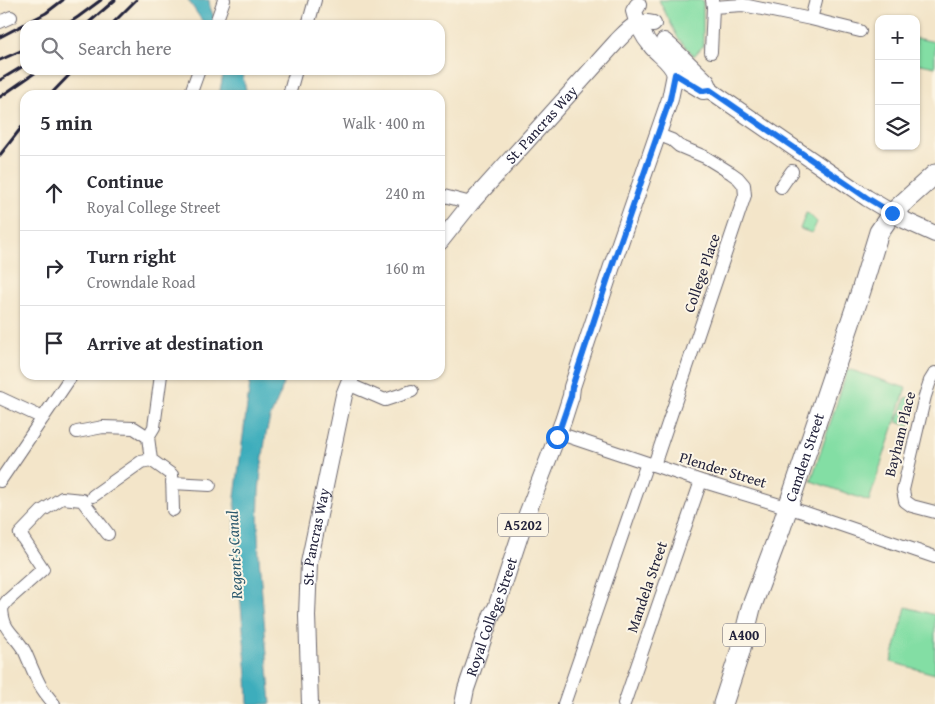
<!DOCTYPE html>
<html lang="en">
<head>
<meta charset="utf-8">
<style>
  :root { --surface:#fff; --page:#f7f7f7; --text:#2b2b33; --muted:#7c7c81; --line:#e1e1e2 }
  body { margin:0; font-family:"Gentium Book Plus",serif; background:var(--page); color:var(--text) }
  .controls { position:absolute; right:15px; top:15px; display:grid; overflow:hidden; border-radius:10px; box-shadow:0 1px 4px #0004 }
  .controls button { width:45px; height:45px; display:grid; place-items:center; padding:0; border:0; border-bottom:1px solid var(--line); background:var(--surface); color:var(--text); font:25px sans-serif }
  .stop { position:absolute; width:15px; height:15px; margin:-11px; border:4px solid #1a73e8; border-radius:50%; background:#fff }
  .stop.end { background:#1a73e8; border-color:#fff; box-shadow:0 1px 5px #0008 }
  .list { margin:0; padding:0; list-style:none }
  h2 { display:flex; justify-content:space-between; align-items:center; height:65px; margin:0; padding:0 20px; font-size:21px }
  h2 small { font-size:16px; font-weight:400; color:var(--muted) }
  .list li { display:grid; grid-template-columns:32px 1fr auto; gap:15px; align-items:center; box-sizing:border-box; height:75px; padding:0 20px; border-top:1px solid var(--line) }
  .list b { display:block; font-size:19px; white-space:nowrap }
  .list p { margin:0; font-size:16px; white-space:nowrap; color:var(--muted) }
  .list em { font-size:16px; font-style:normal; color:var(--muted) }
  .icon { flex:none; width:28px; height:28px; fill:none; stroke:currentColor; stroke-width:2; stroke-linecap:round; stroke-linejoin:round }
  .map { position:relative; flex:none; width:935px; height:704px; overflow:hidden }
  .search { position:absolute; background:var(--surface); box-shadow:0 1px 4px #0004; left:20px; top:20px; width:425px; height:55px; display:flex; align-items:center; gap:12px; box-sizing:border-box; padding:0 18px; border-radius:15px; color:var(--muted); font-size:19px }
  .panel { position:absolute; background:var(--surface); box-shadow:0 1px 4px #0004; left:20px; top:90px; width:425px; height:290px; border-radius:15px }
  .map>svg:first-child { display:block }
  .green { fill:#83dea4; stroke:#528070 }
  .water { fill:#3eadbc; stroke:#30687c }
  .lines { fill:none; stroke-linecap:round; stroke-linejoin:round }
  .minor-casing { stroke:#6b666d; stroke-width:14 }
  .major-casing { stroke:#6b666d; stroke-width:18 }
  .highway-casing { stroke:#6b666d; stroke-width:21 }
  .minor { stroke:#fff; stroke-width:12 }
  .major { stroke:#fff; stroke-width:16 }
  .highway { stroke:#fff; stroke-width:19 }
  .rail { stroke:#22223b; stroke-width:3 }
  .route { stroke:#1a73e8; stroke-width:6 }
  .labels { text-anchor:middle; stroke-width:4; stroke-linejoin:round; paint-order:stroke }
  .shield { fill:#fcf5e5; stroke:#63616e; stroke-width:1 }
  .shield-label { font-size:14px; font-weight:bold; fill:#22223b }
  .street-label { font-size:15px; fill:#22223b; stroke:#fcf5e5 }
  .water-label { font-size:16px; font-style:italic; fill:#2d5a6f; stroke:#fcf5e5 }
</style>
</head>
<body>
<div class="map">
<svg width="935" height="704" viewBox="0 0 935 704">
  <rect width="100%" height="100%" fill="#fcf5e5"/>
  <filter id="ink" filterUnits="userSpaceOnUse"><feTurbulence type="fractalNoise" baseFrequency=".02" numOctaves="2"/><feDisplacementMap in="SourceGraphic" scale="10" xChannelSelector="R" yChannelSelector="G"/><feConvolveMatrix kernelMatrix="1 2 1 2 8 2 1 2 1" color-interpolation-filters="sRGB"/></filter>
  <filter id="wash" filterUnits="userSpaceOnUse"><feTurbulence type="fractalNoise" baseFrequency=".0096" numOctaves="4" result="noise"/><feDisplacementMap in="SourceGraphic" scale="20" xChannelSelector="R" yChannelSelector="G"/><feGaussianBlur stdDeviation="1.12" result="paint"/><feColorMatrix in="noise" values="0 0 0 0 0 0 0 0 0 0 0 0 0 0 0 0 0 1.4 0 .05"/><feComposite in="paint" operator="in"/></filter>
  <g filter="url(#wash)">
    <rect width="100%" height="100%" fill="#f3e5c9"/>
    <path class="green" d="M659,0h44v46l-9,10 -16,-18z
      M916,38l19,4v25l-19,-4z
      M806,213l3,1 8,8 -5,11 -12,-4z
      M848,369l58,19 -37,113 -58,-20z
      M906,397l12,4 -9,25 -12,-4z
      M906,607l29,8v59l-44,-12z"/>
    <path class="water" d="M188,0h21l1,7 7,18h-12z
      M224,70h14l4,2 5,23h-26l-1,-5z
      M251,375h34l-4,17 -11,26 -4,16 -5,37 -2,22 -1,41 1,24 12,146h-23l-1,-28 -12,-141v-38z"/>
  </g>
  <g filter="url(#ink)">
    <g class="lines">
      <g class="minor-casing">
        <path id="minor" d="M713,7l30,-2 68,14 49,12
          M811,19l5,-19
          M0,22l11,-5
          M215,25l9,-25
          M308,25l7,-25
          M711,52l2,-45 -1,-7
          M190,95l9,-25
          M289,95l7,-25
          M781,187l11,-16
          M440,195l31,8
          M935,373l-5,8 -5,15 -22,94 2,11 7,5 23,6
          M348,384l37,16 27,-9
          M0,398l43,20
          M77,432l26,-5 31,1 14,9 3,23 21,15 1,35
          M558,433l143,48 102,31 132,45
          M148,437l6,-10 7,-52
          M654,465l91,-270 -1,-10 -6,-7 -7,-5 -26,-16 -26,-11 -7,-6 -13,-5
          M0,481l72,-106
          M172,483l38,2
          M93,496l48,-34 10,-2
          M0,607l2,1c1,25 13,25 23,44 5,11 9,22 15,33 4,7 9,13 14,19
          M2,608l5,-7 36,-32 -23,-35 22,-23 20,-13 20,2 26,34
          M564,704l83,-241
          M624,704l77,-223"/>
      </g>
      <g class="major-casing">
        <g id="major">
          <path d="M638,5l-4,6c4,15 8,24 18,36 8,9 19,15 23,27"/>
          <path d="M664,41l8,7 35,34 4,9 156,107 37,22 31,14"/>
          <path d="M675,74l28,17 7,-1"/>
          <path id="s1" d="M440,242l31,-39 146,-162c11,-11 19,-22 36,-17"/>
          <path id="s2" d="M310,704l-3,-88 2,-53 35,-168 8,-20"/>
          <path id="s3" d="M463,704l3,-15 26,-75 4,-6 31,-94 36,-93 8,-25 1,-9 41,-124 57,-164 5,-25"/>
        </g>
      </g>
      <g class="highway-casing">
        <g id="highway">
          <path id="s4" d="M723,704l17,-52 11,-44 30,-80 80,-237 18,-59 13,-19 43,-39"/>
        </g>
      </g>
      <use href="#minor" class="minor"/>
      <use href="#major" class="major"/>
      <use href="#highway" class="highway"/>
      <path class="rail" d="M66,25l12,-8 23,-17
        M86,25l29,-25
        M111,25l25,-25
        M0,37l46,-24 17,-13
        M0,60l25,-11
        M0,80l25,-15
        M50,95l24,-25
        M0,97l39,-27
        M0,155l25,-32"/>
    </g>
  </g>
  <g class="lines" filter="url(#ink)">
    <path class="route" d="M557,437l14,-41 1,-9 41,-124 57,-164 5,-25 28,17 7,-1 157,108 25,15"/>
  </g>
  <g class="labels">
    <g class="shield">
      <rect x="498" y="513.5" width="50" height="23" rx="4"/>
      <rect x="723" y="623.5" width="42" height="23" rx="4"/>
    </g>
    <g class="shield-label">
      <text x="523" y="530">A5202</text>
      <text x="744" y="640">A400</text>
    </g>
    <g class="street-label">
      <text dy="5" stroke="none"><textPath href="#s1" startOffset="155">St. Pancras Way</textPath></text>
      <text transform="translate(702 273) rotate(-71)" y="5">College Place</text>
      <text transform="translate(900 434) rotate(-76)" y="5">Bayham Place</text>
      <text dy="5" stroke="none"><textPath href="#s4" startOffset="260">Camden Street</textPath></text>
      <text transform="translate(723 470) rotate(17)" y="5">Plender Street</text>
      <text dy="5" stroke="none"><textPath href="#s2" startOffset="168">St. Pancras Way</textPath></text>
      <text transform="translate(647 587) rotate(-71)" y="5">Mandela Street</text>
      <text dy="5" stroke="none"><textPath href="#s3" startOffset="92">Royal College Street</textPath></text>
    </g>
    <g class="water-label">
      <text transform="translate(234 555) rotate(-93)" y="6">Regent's Canal</text>
    </g>
  </g>
</svg>
<div class="controls">
<button>+</button>
<button>−</button>
<button><svg class="icon" aria-label="layers" viewBox="0 0 24 24"><path d="M12 4l9 5-9 5-9-5zM3 14l9 5 9-5"/></svg></button>
</div>
<div class="stop" style="left:557px;top:437px"></div>
<div class="stop end" style="left:892px;top:213px"></div>
<div class="search"><svg class="icon" aria-label="search" viewBox="0 0 24 24"><circle cx="10" cy="10" r="6"/><path d="M15 15l6 6"/></svg>Search here</div>
<section class="panel">
<h2>5 min<small>Walk · 400 m</small></h2>
<ul class="list">
<li><svg class="icon" aria-label="ahead" viewBox="0 0 24 24"><path d="M12 20V5M6 11l6-6 6 6"/></svg><div><b>Continue</b><p>Royal College Street</p></div><em>240 m</em></li>
<li><svg class="icon" aria-label="right" viewBox="0 0 24 24"><path d="M7 20v-9h11M14 6l5 5-5 5"/></svg><div><b>Turn right</b><p>Crowndale Road</p></div><em>160 m</em></li>
<li><svg class="icon" aria-label="arrive" viewBox="0 0 24 24"><path d="M6 21V4h12l-3 4 3 4H6"/></svg><div><b>Arrive at destination</b></div></li>
</ul>
</section>
</div>
</body>
</html>
